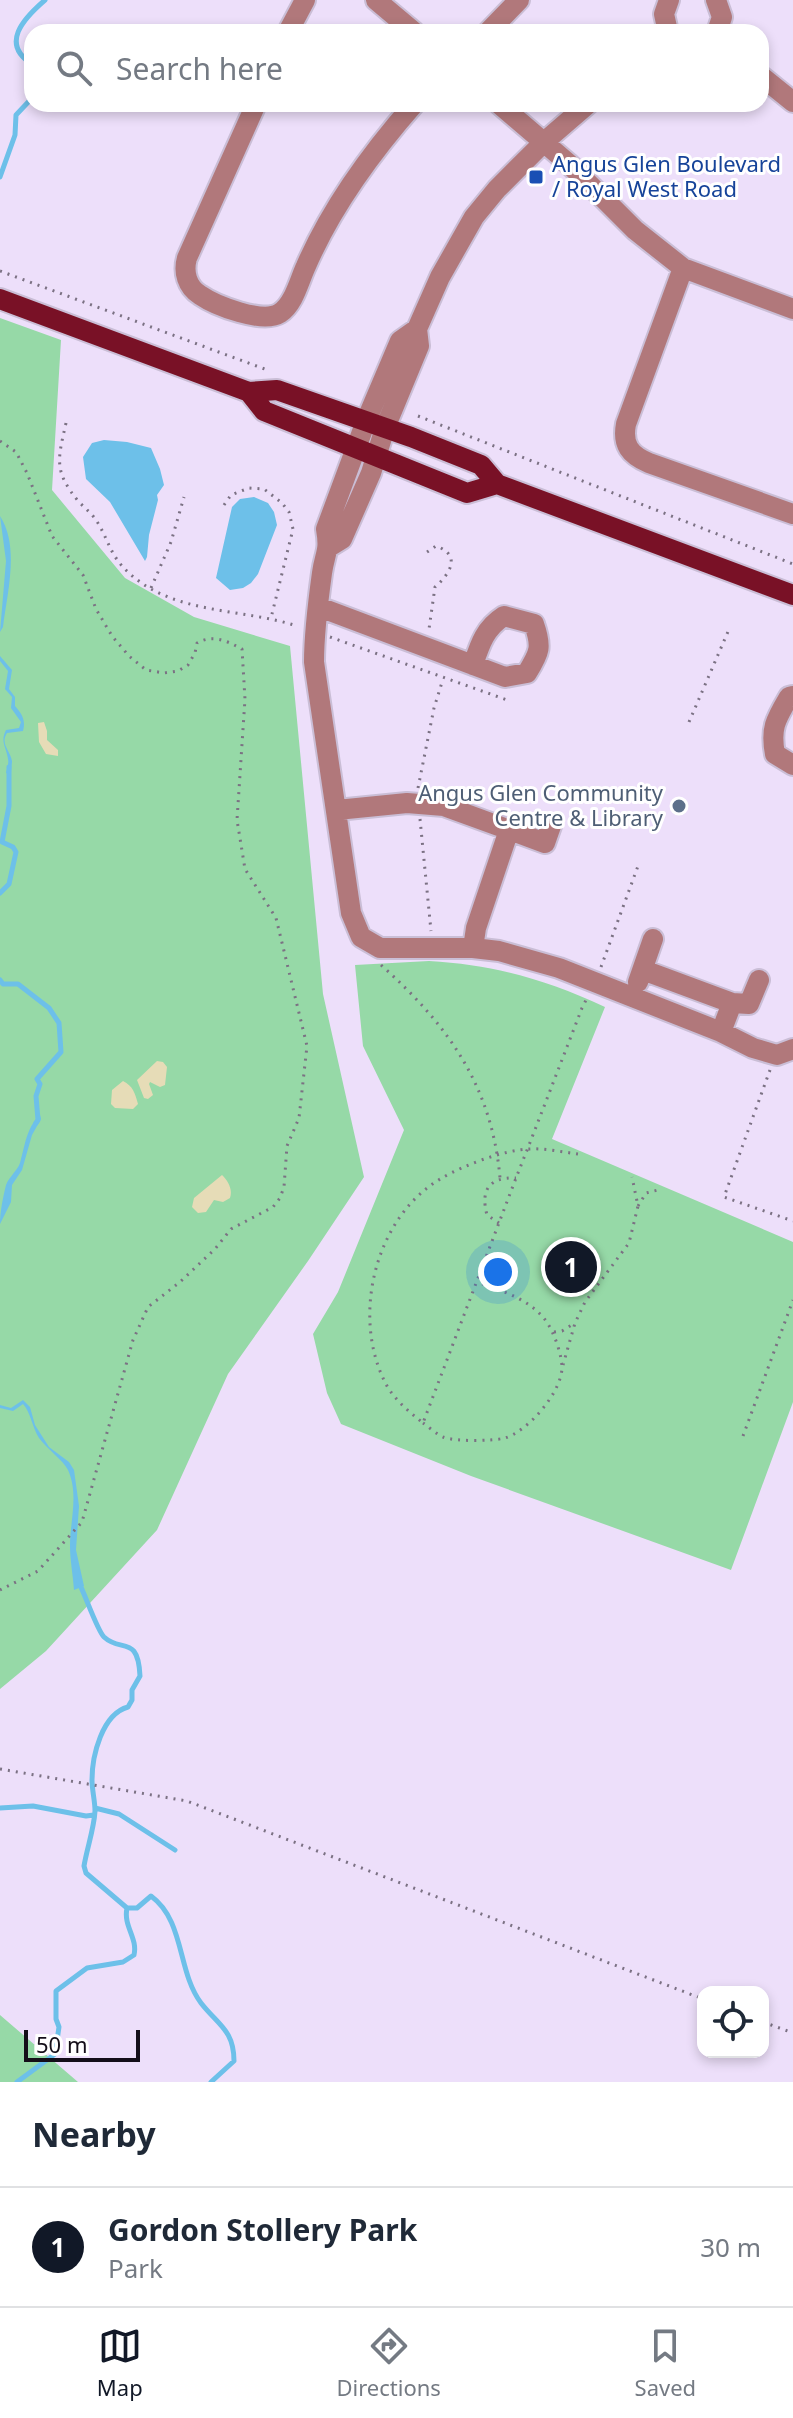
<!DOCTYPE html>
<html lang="en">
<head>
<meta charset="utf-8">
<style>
  :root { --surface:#fff; --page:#f6f6f7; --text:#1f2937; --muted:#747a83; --line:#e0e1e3; --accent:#111827 }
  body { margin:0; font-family:"Noto Sans",sans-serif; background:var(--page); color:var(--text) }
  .controls { position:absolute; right:24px; bottom:24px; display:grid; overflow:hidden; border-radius:16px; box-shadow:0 4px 12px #0003 }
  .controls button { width:72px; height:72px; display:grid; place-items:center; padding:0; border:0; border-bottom:2px solid var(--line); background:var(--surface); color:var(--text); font:40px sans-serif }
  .scale { position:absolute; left:24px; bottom:20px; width:116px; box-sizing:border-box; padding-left:8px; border:4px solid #140e19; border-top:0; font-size:22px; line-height:28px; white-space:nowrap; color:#140e19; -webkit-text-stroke:6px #fff; paint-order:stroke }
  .you { position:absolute; left:498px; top:1272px; width:28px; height:28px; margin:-20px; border:6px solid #fff; border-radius:50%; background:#1a73e8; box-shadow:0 0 0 12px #1a73e833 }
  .badge { display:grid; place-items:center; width:52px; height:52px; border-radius:50%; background:var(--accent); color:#fff; font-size:26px; font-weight:700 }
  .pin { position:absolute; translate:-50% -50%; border:4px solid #fff; box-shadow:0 2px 8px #0006 }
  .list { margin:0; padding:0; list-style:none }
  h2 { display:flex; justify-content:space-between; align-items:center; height:104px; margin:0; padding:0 32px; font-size:34px }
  h2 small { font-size:26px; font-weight:400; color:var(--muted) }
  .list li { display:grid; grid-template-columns:52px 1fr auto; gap:24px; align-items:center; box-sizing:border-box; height:120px; padding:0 32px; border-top:2px solid var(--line) }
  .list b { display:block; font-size:30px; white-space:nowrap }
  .list p { margin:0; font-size:26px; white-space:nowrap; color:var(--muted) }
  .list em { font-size:26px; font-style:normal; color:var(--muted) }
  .icon { flex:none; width:44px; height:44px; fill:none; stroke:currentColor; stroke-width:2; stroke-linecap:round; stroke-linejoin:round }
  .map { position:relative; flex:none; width:793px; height:2082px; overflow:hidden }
  .search { position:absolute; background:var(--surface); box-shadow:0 4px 12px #0003; left:24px; right:24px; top:24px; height:88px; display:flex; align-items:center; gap:20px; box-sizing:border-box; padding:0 28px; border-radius:24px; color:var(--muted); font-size:30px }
  .sheet { height:224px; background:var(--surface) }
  nav { display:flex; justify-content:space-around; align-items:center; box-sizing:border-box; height:112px; border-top:2px solid var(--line); background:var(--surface); font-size:22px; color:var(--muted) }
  nav a { display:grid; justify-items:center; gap:4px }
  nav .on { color:var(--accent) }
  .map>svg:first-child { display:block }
  .green { fill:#96d9a7 }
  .sand { fill:#e6dcb7 }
  .water { fill:#6dc0e9 }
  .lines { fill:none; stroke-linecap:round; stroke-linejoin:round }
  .stream { stroke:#6dc0e9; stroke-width:5 }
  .minor-casing { stroke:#cabed6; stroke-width:24 }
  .major-casing { stroke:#cabed6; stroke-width:24 }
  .path { stroke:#7b7183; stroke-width:3; stroke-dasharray:2 6; stroke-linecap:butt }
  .minor { stroke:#b1787b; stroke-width:20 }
  .major { stroke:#791126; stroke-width:20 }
  .transit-dot { fill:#1a4fb4; stroke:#fff; stroke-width:3 }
  .service-dot { fill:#5c6f8a; stroke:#fff; stroke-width:3 }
  .labels { text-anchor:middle; stroke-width:6; stroke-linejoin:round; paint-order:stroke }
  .transit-label { font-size:22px; fill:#164399; stroke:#fff; text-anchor:start }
  .service-label { font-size:22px; fill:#4e5e75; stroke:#fff; text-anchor:end }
</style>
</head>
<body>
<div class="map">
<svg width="793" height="2082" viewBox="0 0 793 2082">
  <rect width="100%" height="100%" fill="#eddffa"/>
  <path class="green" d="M0,318l61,22 -9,150 73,88 69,39 96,29 33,348 41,183 -56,84 -80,113 -71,156 -111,121 -46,38z
    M429,961c66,4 116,18 176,46l-53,132 241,103v160l-62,168 -260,-94 -130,-52 -14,-31 -14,-59 25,-42 66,-162 -41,-84 -8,-81z
    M0,2015l78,67h-78z"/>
  <path class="sand" d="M44,722l3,9v9l11,10v6l-12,-2 -7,-12 -1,-19z
    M157,1061l6,1 4,5 -2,18 -5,2 -10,-5 -1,2 4,11 -5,4 -4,-1 -7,-18z
    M123,1081c10,5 12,12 15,23l-5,5 -18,-1 -4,-4 1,-14z
    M222,1175c6,6 11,14 8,23l-7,4 -9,-2 -8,12 -8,1 -6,-6 2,-9z"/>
  <path class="water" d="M104,440l23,2 24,6 9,21 4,16 -7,10 1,5 -9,35 -2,22 -2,4 -35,-59 -24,-23 -3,-22 9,-14z
    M254,497l14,6 6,9 3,13 -19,49 -7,9 -8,5 -13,2 -14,-12 16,-71 8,-8z
    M0,516c20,31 7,77 3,111l-3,5 6,-71z
    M0,656l12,14 -3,19 6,8v9c7,8 11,14 8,25l-16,2c-7,11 3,17 5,28 0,4 -1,8 -1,13l-5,-1c1,-5 3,-9 2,-14 -2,-13 -8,-17 -2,-29l13,-2 2,-6 -10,-14 1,-11 -7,-8 3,-18 -8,-10z
    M40,1115l1,4 -9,16 -10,35 -10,15 -1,17 -11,22c0,-12 3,-27 6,-39 3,-8 11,-14 14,-22 5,-17 6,-35 20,-48z
    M23,1400l7,7 5,18 14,22 20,15 5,8 5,36 -3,44 8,36 -10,4c-1,-15 -4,-30 -4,-44 0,-25 9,-52 -2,-76 -5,-10 -21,-21 -29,-32 -7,-11 -8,-25 -16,-34l-10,7 -13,-3v-3l11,3z"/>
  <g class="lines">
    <path class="stream" d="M32,64c-32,-20 -9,-45 13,-64
      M0,177l15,-42 1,-20 16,-17
      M0,893l9,-9 7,-32 -3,-5 -11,-5 7,-36v-39
      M0,980l3,4h15l31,24 10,15 2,29 -24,27 3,5 -4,12 2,24 -2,3
      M79,1583c6,11 18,47 25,54 17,16 34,-3 36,39l-8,14v10l-4,7c-26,7 -36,49 -36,73 0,10 3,21 3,31 -1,18 -8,37 -11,55l2,7 41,35h10l14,-12c34,25 26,75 50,107 17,22 33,27 33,58l-23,21
      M0,1808l33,-2 53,10 8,-1
      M95,1808l24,6 56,36
      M17,2082l38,-28 4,-27 -3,-8v-28l31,-23 36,-6 11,-7c4,-17 -11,-29 -7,-47"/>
    <g class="minor-casing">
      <path id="minor" d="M376,0l38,32
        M716,0l6,17 -5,15
        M288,32l17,-32
        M488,32l31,-32
        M668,32l-4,-18 5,-14
        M761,76l32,26
        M256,104l-69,154c-4,14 0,29 13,37 16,11 63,29 80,18 14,-9 19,-32 26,-47 26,-60 65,-113 108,-162
        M499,104l69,59 67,67 48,38 110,41
        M683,268l-57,156c-4,21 4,31 23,39l144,51
        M417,329l-17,12 -34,80 -40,108c4,23 -1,23 -4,44 -4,29 -8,60 -8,89l37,251 10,24 19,11h93l26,3 60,17 162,64 32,16 24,7 16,-6
        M329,547l13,-8 29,-66 14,-45 34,-82 -2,-17 23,-52 34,-60 23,-28 47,-47 44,-38
        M319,607l186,70 22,-4c13,-21 15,-26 7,-49l-30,-8c-19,12 -24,28 -31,49
        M793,696l-4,1c-13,22 -19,31 -14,57l18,11
        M337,810l70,-7 37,3 101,37 6,-17
        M473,948l3,-20 33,-98
        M643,970l89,33 -11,29
        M638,982l15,-43
        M732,1003l17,1 10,-24"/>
    </g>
    <g class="major-casing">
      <path id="major" d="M0,299l249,93 28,-2 134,47 70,28 16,19 296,111
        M249,392l15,19 203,82 30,-9"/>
    </g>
    <path class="path" d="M0,271l270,100
      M418,416l375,148
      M66,423c-8,36 -13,48 13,79 6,6 13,12 17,18 12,18 14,36 32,52 45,43 115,36 169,54
      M0,441l16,11 11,21 25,63 31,39 13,34 16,27 17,20 17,14 18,3 14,-2 10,-6 7,-12 2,-10c16,-9 30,-2 45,6l3,50 -8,121 8,49 31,49 31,128 -8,72 -12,28 -3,41 -4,11 -7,9 -42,22 -16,20 -35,33 -32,25 -15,33 -51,182 -44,49 -38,19
      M224,505l7,-10 18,-7 15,1 18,14 7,9 4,17 -22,89
      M427,552l9,-6c26,9 14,28 -1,41l-6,42
      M151,588l20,-46 13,-45
      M330,637l180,64
      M689,722l41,-95
      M418,788l16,-80 9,-29
      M420,819l11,112
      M381,965c67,60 111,121 119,213
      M601,967l37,-101
      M770,1070l-46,127 69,24
      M578,1154c-16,-2 -33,-6 -49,-5 -25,1 -65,16 -87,29 -65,37 -90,133 -59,200 8,19 24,32 40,45l93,-245 15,-38 51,-132 6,-12
      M638,1206l8,-13 16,-4
      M499,1223l-12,-8c-7,-26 3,-38 29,-37
      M554,1332l8,-1 13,-8
      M563,1365l12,-42 10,-21 44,-59 9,-37 -6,-29
      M423,1423c6,4 13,11 20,14 13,5 49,4 62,1 23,-7 56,-45 57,-70 0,-13 -8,-36 -16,-47 -15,-21 -45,-31 -69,-39
      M743,1436l50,-136
      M0,1769l187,32 516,198
      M763,2022l30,11"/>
    <use href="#minor" class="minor"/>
    <use href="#major" class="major"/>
  </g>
  <rect class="transit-dot" x="528" y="169" width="16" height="16" rx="4"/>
  <circle class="service-dot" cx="679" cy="806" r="8"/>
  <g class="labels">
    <g class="transit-label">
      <text x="552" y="172">Angus Glen Boulevard<tspan x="552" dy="25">/ Royal West Road</tspan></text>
    </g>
    <g class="service-label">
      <text x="663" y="801">Angus Glen Community<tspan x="663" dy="25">Centre &amp; Library</tspan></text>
    </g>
  </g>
</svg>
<div class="controls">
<button><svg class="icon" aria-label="locate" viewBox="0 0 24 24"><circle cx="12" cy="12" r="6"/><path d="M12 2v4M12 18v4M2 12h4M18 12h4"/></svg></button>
</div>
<div class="scale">50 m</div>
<div class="you"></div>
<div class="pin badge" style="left:571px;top:1267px">1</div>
<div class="search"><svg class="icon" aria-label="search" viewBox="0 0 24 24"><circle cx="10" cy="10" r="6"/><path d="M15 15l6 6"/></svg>Search here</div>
</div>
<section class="sheet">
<h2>Nearby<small></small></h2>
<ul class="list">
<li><span class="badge">1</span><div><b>Gordon Stollery Park</b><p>Park</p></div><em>30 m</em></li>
</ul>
</section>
<nav>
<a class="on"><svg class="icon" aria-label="map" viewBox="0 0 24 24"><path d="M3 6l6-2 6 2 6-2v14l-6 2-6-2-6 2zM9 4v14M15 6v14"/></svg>Map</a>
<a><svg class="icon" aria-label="directions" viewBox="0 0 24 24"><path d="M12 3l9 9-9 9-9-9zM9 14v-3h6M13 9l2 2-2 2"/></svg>Directions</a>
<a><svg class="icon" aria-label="saved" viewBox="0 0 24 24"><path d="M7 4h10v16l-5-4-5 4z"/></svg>Saved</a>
</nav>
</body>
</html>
